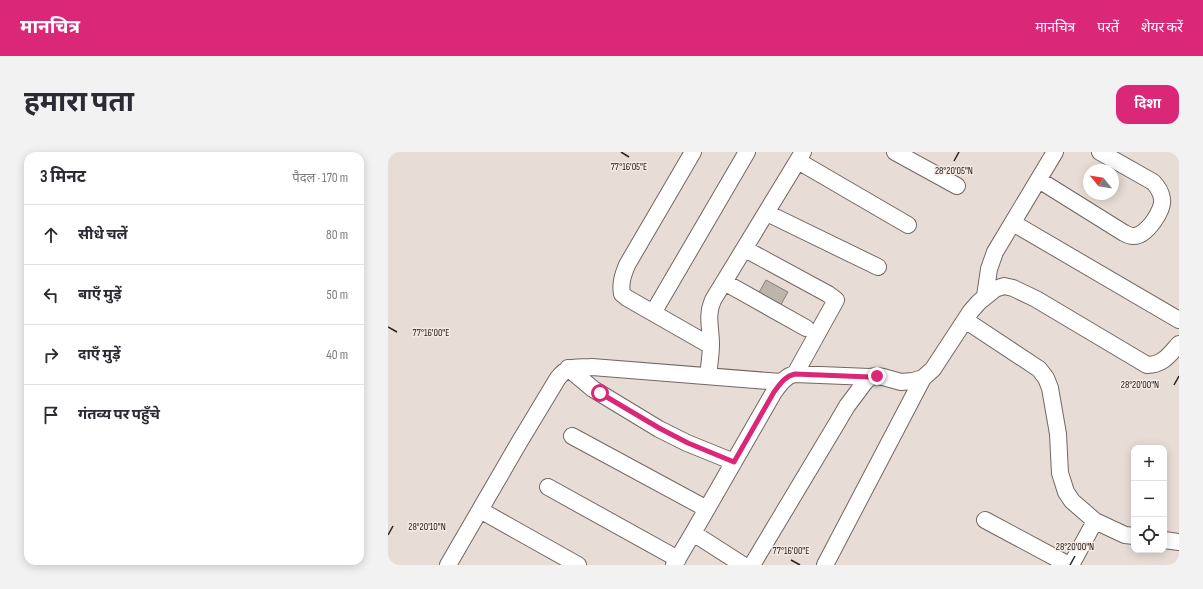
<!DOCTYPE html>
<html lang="hi">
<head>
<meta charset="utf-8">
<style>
  :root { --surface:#fff; --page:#f2f2f3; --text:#2b2b33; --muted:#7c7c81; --line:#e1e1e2; --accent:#db2777 }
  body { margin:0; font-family:"Sofia Sans Condensed","Noto Sans Devanagari",sans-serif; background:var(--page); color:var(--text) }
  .controls { position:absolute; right:12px; bottom:12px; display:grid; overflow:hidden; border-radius:8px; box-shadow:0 2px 10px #0003 }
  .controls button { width:36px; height:36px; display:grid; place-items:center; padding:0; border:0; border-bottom:1px solid var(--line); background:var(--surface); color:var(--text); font:20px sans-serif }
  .compass { position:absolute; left:695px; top:12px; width:36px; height:36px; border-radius:50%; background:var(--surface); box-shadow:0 2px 10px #0003; rotate:300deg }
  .stop { position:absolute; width:12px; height:12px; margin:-9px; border:3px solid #db2777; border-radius:50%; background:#fff }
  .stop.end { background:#db2777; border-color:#fff; box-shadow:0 1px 4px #0008 }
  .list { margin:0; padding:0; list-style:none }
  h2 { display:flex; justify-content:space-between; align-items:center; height:52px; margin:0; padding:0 16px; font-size:17px }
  h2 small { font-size:13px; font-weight:400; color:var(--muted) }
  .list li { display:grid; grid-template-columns:26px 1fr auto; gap:12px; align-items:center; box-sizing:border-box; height:60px; padding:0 16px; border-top:1px solid var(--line) }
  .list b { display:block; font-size:15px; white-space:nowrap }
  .list em { font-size:13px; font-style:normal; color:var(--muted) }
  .icon { flex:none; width:22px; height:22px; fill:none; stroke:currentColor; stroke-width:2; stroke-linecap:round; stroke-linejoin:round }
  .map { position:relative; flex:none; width:791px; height:413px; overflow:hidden; border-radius:12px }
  header { display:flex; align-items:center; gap:24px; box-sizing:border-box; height:56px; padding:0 20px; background:var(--accent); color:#fff }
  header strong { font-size:19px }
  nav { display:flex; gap:22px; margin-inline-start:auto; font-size:14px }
  .intro { display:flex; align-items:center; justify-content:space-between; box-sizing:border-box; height:96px; padding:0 24px }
  h1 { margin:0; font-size:28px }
  .button { padding:10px 18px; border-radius:12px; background:var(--accent); color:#fff; font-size:14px; font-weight:700 }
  main { display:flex; gap:24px; padding:0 24px }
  aside { flex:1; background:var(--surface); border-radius:12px; box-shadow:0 2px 10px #0003 }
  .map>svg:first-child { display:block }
  .building { fill:#bdb4ac; stroke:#867e76 }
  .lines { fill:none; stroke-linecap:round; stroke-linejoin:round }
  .street-casing { stroke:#726762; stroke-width:18 }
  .street { stroke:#fff; stroke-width:16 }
  .route { stroke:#db2777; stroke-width:5 }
  .ticks { fill:none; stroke:#272220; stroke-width:1.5 }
  .ticks-label { font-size:10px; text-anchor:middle; fill:#272220; stroke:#f5e9e3; stroke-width:3; stroke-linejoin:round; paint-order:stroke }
</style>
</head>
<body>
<header>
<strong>मानचित्र</strong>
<nav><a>मानचित्र</a><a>परतें</a><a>शेयर करें</a></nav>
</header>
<div class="intro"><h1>हमारा पता</h1><a class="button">दिशा</a></div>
<main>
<aside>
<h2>3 मिनट<small>पैदल · 170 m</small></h2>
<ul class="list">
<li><svg class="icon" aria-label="ahead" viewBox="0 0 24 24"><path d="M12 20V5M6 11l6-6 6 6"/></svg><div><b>सीधे चलें</b></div><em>80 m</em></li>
<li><svg class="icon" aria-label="left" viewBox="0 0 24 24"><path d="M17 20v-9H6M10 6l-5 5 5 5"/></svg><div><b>बाएँ मुड़ें</b></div><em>50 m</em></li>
<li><svg class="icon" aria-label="right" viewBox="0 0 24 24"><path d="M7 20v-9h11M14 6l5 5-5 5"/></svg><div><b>दाएँ मुड़ें</b></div><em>40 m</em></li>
<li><svg class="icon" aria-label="arrive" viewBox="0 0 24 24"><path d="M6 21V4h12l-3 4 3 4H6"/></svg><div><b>गंतव्य पर पहुँचे</b></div></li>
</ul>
</aside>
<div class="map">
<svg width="791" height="413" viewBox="0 0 791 413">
  <rect width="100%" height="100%" fill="#e8dcd6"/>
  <path class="building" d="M378,128l22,12 -9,16 -22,-12z"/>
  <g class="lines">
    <g class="street-casing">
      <path id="street" d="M305,0l-66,113c-4,10 -7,18 -5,29l5,4 84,48
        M507,0l62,34
        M410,9l110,64
        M651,28l85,53c2,1 6,3 9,3 13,1 31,-26 29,-37 -1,-8 -4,-12 -9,-17l-53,-30
        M379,61l111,54
        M625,71l166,97
        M357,97l83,45 8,6 -41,74
        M336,130l82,46
        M597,144l4,-27 6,-17 60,-100
        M265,161l94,-161
        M577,168l74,49 7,9 4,10 8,46 2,39 6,19 6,9 23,20 30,14 9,1
        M180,216l25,21 66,40 28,14 47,19
        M320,224c1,-10 3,-21 3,-32 0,-16 -5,-28 2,-44l90,-148
        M184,284l135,73
        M160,335l130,72
        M92,358l98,55
        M597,368l84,45
        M305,381l50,32
        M776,388l15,2
        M60,413l72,-124 38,-63c11,-14 18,-10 34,-11l189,15
        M286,413l19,-32 81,-141c6,-8 11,-16 21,-18l75,3
        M364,413l85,-142 10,-17 18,-24 5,-5 7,-1 6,1 18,5 12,-1 10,-3 10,-9 38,-58 8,-9 16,-13 9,-3 9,2 23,11 111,66c16,0 22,-10 32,-21
        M437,413l98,-187
        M683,413l24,-44"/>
    </g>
    <use href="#street" class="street"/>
  </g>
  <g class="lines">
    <path class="route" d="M212,241l59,35 29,15 46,19 40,-70c6,-8 11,-16 21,-18l75,3 7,-1"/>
  </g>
  <path class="ticks" d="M233,0l8,5M566,9l5,-9M0,175l9,5M786,233l5,-9M0,383l5,-9M403,408l9,5M682,413l5,-9"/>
  <g class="ticks-label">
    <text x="241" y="18">77°16'05"E</text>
    <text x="566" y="22">28°20'05"N</text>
    <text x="43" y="184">77°16'00"E</text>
    <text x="752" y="236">28°20'00"N</text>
    <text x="39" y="378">28°20'10"N</text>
    <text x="687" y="398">28°20'00"N</text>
    <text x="403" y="402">77°16'00"E</text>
  </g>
</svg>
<div class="controls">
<button>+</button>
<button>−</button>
<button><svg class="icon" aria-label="locate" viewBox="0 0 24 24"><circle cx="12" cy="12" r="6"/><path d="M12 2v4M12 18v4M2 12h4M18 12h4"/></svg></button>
</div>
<svg class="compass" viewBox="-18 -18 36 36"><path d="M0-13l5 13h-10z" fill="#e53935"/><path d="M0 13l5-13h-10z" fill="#7c7c81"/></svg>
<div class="stop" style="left:212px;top:241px"></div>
<div class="stop end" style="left:489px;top:224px"></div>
</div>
</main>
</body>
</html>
